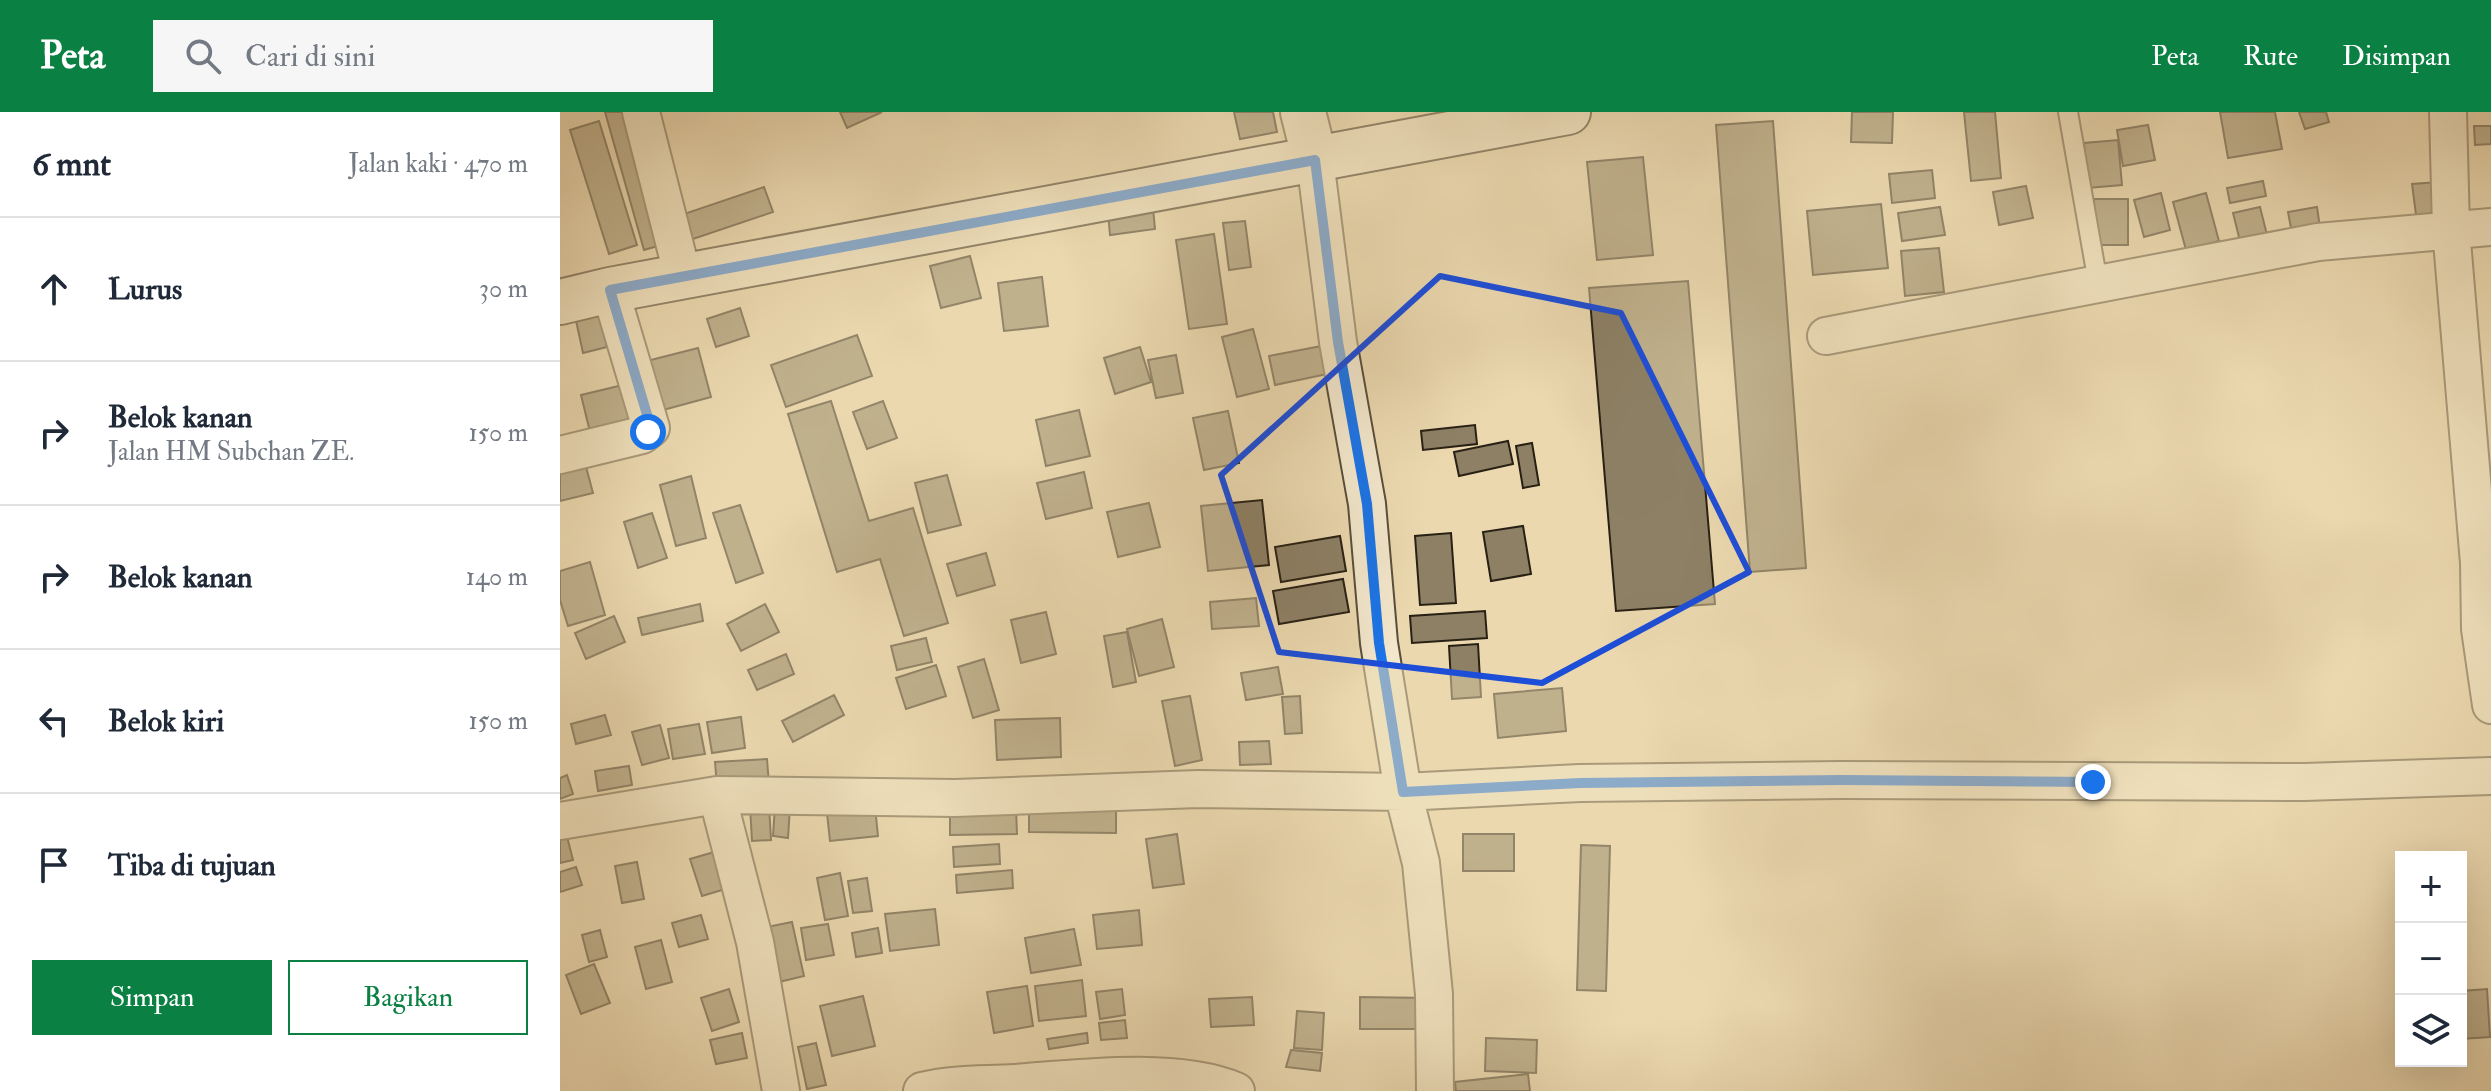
<!DOCTYPE html>
<html lang="id">
<head>
<meta charset="utf-8">
<style>
  :root { --surface:#fff; --page:#f6f6f7; --text:#1f2937; --muted:#747a83; --line:#e0e1e3; --accent:#0b8043 }
  body { margin:0; font-family:"IM FELL Double Pica",serif; background:var(--page); color:var(--text) }
  .controls { position:absolute; right:24px; bottom:24px; display:grid; overflow:hidden; border-radius:0px; box-shadow:0 8px 32px #0002 }
  .controls button { width:72px; height:72px; display:grid; place-items:center; padding:0; border:0; border-bottom:2px solid var(--line); background:var(--surface); color:var(--text); font:40px sans-serif }
  .stop { position:absolute; width:24px; height:24px; margin:-18px; border:6px solid #1a73e8; border-radius:50%; background:#fff }
  .stop.end { background:#1a73e8; border-color:#fff; box-shadow:0 2px 8px #0008 }
  .list { margin:0; padding:0; list-style:none }
  h2 { display:flex; justify-content:space-between; align-items:center; height:104px; margin:0; padding:0 32px; font-size:34px }
  h2 small { font-size:26px; font-weight:400; color:var(--muted) }
  .list li { display:grid; grid-template-columns:52px 1fr auto; gap:24px; align-items:center; box-sizing:border-box; height:144px; padding:0 32px; border-top:2px solid var(--line) }
  .list b { display:block; font-size:30px; white-space:nowrap }
  .list p { margin:0; font-size:26px; white-space:nowrap; color:var(--muted) }
  .list em { font-size:26px; font-style:normal; color:var(--muted) }
  .actions { display:flex; gap:16px; padding:24px 32px }
  .actions a { flex:1; padding:18px 0; border:2px solid var(--accent); border-radius:0px; text-align:center; font-size:28px; color:var(--accent) }
  .actions .main { background:var(--accent); color:#fff }
  .icon { flex:none; width:44px; height:44px; fill:none; stroke:currentColor; stroke-width:2; stroke-linecap:round; stroke-linejoin:round }
  .map { position:relative; flex:none; width:1931px; height:979px; overflow:hidden }
  header { display:flex; align-items:center; gap:48px; box-sizing:border-box; height:112px; padding:0 40px; background:var(--accent); color:#fff }
  header strong { font-size:38px }
  nav { display:flex; gap:44px; margin-inline-start:auto; font-size:28px }
  .search { width:560px; height:72px; background:var(--page); display:flex; align-items:center; gap:20px; box-sizing:border-box; padding:0 28px; border-radius:0px; color:var(--muted); font-size:30px }
  main { display:flex }
  aside { flex:1; background:var(--surface) }
  .map>svg:first-child { display:block }
  .building { fill:#8d8065; stroke:#282014; stroke-width:2 }
  .lines { fill:none; stroke-linecap:round; stroke-linejoin:round }
  .service-casing { stroke:#594e3b; stroke-width:22 }
  .minor-casing { stroke:#594e3b; stroke-width:40 }
  .tertiary-casing { stroke:#594e3b; stroke-width:48 }
  .secondary-casing { stroke:#282014; stroke-width:48 }
  .service { stroke:#f2e6cb; stroke-width:18 }
  .minor { stroke:#f2e6cb; stroke-width:36 }
  .tertiary { stroke:#f2e6cb; stroke-width:44 }
  .secondary { stroke:#f2e6cb; stroke-width:44 }
  .route { stroke:#1a73e8; stroke-width:10 }
  .marked { fill:none; stroke:#1d4ed8; stroke-width:6; stroke-linejoin:round }
</style>
</head>
<body>
<header>
<strong>Peta</strong>
<div class="search"><svg class="icon" aria-label="search" viewBox="0 0 24 24"><circle cx="10" cy="10" r="6"/><path d="M15 15l6 6"/></svg>Cari di sini</div>
<nav><a>Peta</a><a>Rute</a><a>Disimpan</a></nav>
</header>
<main>
<aside>
<h2>6 mnt<small>Jalan kaki · 470 m</small></h2>
<ul class="list">
<li><svg class="icon" aria-label="ahead" viewBox="0 0 24 24"><path d="M12 20V5M6 11l6-6 6 6"/></svg><div><b>Lurus</b></div><em>30 m</em></li>
<li><svg class="icon" aria-label="right" viewBox="0 0 24 24"><path d="M7 20v-9h11M14 6l5 5-5 5"/></svg><div><b>Belok kanan</b><p>Jalan HM Subchan ZE.</p></div><em>150 m</em></li>
<li><svg class="icon" aria-label="right" viewBox="0 0 24 24"><path d="M7 20v-9h11M14 6l5 5-5 5"/></svg><div><b>Belok kanan</b></div><em>140 m</em></li>
<li><svg class="icon" aria-label="left" viewBox="0 0 24 24"><path d="M17 20v-9H6M10 6l-5 5 5 5"/></svg><div><b>Belok kiri</b></div><em>150 m</em></li>
<li><svg class="icon" aria-label="arrive" viewBox="0 0 24 24"><path d="M6 21V4h12l-3 4 3 4H6"/></svg><div><b>Tiba di tujuan</b></div></li>
</ul>
<div class="actions"><a class="main">Simpan</a><a>Bagikan</a></div>
</aside>
<div class="map">
<svg width="1931" height="979" viewBox="0 0 1931 979">
  <rect width="100%" height="100%" fill="#ebd8af"/>
  <filter id="stains"><feTurbulence type="fractalNoise" baseFrequency=".0025" numOctaves="4"/><feColorMatrix values="0 0 0 0 .2 0 0 0 0 .09 0 0 0 0 .02 0 0 0 .5 -.17"/></filter>
  <radialGradient id="worn" r=".72"><stop offset=".6" stop-color="#630" stop-opacity="0"/><stop offset="1" stop-color="#630" stop-opacity=".3"/></radialGradient>
  <path class="building" d="M45,0h25l38,131 -24,7z
    M280,0h42l-35,16z
    M674,0h39l4,20 -37,7z
    M1292,0h41l-1,31 -41,-1z
    M1404,0h31l6,66 -30,3z
    M1660,0h55l7,37 -54,9z
    M1739,0h27l3,10 -24,7z
    M39,9l38,124 -28,9 -39,-124z
    M1213,9l33,447 -56,4 -34,-447z
    M1588,13l7,35 -32,6 -6,-36z
    M1914,14h17v18l-16,1z
    M1558,28l4,45 -34,3 -4,-45z
    M1083,45l10,98 -56,5 -10,-98z
    M1372,58l3,28 -43,5 -3,-29z
    M1703,69l3,15 -36,7 -3,-15z
    M1878,70l3,30 -25,3 -4,-31z
    M1466,74l7,32 -34,7 -6,-33z
    M204,75l9,25 -86,29 -9,-25z
    M1601,81l9,37 -26,7 -10,-37z
    M1646,81l13,48 -33,9 -13,-48z
    M1534,87h34v46h-33z
    M1321,92l7,64 -75,7 -6,-64z
    M1380,95l5,28 -43,6 -4,-28z
    M1700,95l8,32 -27,6 -8,-32z
    M1757,95l4,28 -28,4 -5,-27z
    M593,96l2,21 -45,6 -2,-22z
    M685,109l6,46 -22,3 -6,-47z
    M654,122l13,90 -38,5 -13,-89z
    M1379,136l5,44 -39,4 -4,-45z
    M410,144l11,42 -40,10 -11,-42z
    M482,165l6,49 -44,5 -6,-48z
    M1128,169l27,323 -99,7 -27,-323z
    M180,196l9,28 -33,11 -9,-28z
    M39,199l8,36 -24,6 -8,-37z
    M693,217l16,60 -32,8 -15,-60z
    M297,223l15,41 -86,31 -15,-42z
    M767,233l5,28 -57,12 -6,-29z
    M580,235l11,35 -36,12 -11,-36z
    M138,236l13,49 -59,16 -13,-50z
    M616,243l7,38 -27,5 -8,-38z
    M71,271l10,42 -50,11 -10,-41z
    M271,289l38,120 44,-13 35,115 -44,13 -24,-77 -43,13 -49,-158z
    M323,289l14,37 -30,11 -14,-37z
    M519,298l11,46 -44,10 -10,-46z
    M668,299l11,52 -35,7 -11,-52z
    M915,313l2,19 -54,6 -2,-19z
    M948,329l5,23 -54,12 -5,-24z
    M972,331l7,42 -16,3 -7,-42z
    M25,351l8,30 -33,8v-32z
    M524,360l8,36 -46,11 -9,-36z
    M387,363l14,50 -33,8 -13,-50z
    M131,364l15,62 -30,8 -16,-61z
    M702,388l7,65 -61,6 -7,-65z
    M589,391l11,44 -42,10 -11,-45z
    M180,393l23,68 -27,10 -23,-70z
    M92,401l15,45 -29,10 -14,-46z
    M963,414l8,48 -40,7 -8,-49z
    M891,421l5,70 -36,2 -5,-69z
    M780,424l6,35 -65,11 -6,-35z
    M426,441l9,32 -38,11 -10,-32z
    M30,450l15,53 -37,11 -8,-26v-29z
    M783,467l6,33 -70,12 -6,-33z
    M696,486l3,28 -47,3 -2,-27z
    M140,492l3,17 -61,14 -4,-17z
    M205,492l14,28 -38,19 -14,-27z
    M925,499l2,27 -75,5 -2,-27z
    M486,500l10,42 -35,9 -10,-43z
    M54,504l11,26 -39,17 -11,-26z
    M602,507l12,48 -35,9 -12,-47z
    M567,520l9,50 -23,5 -9,-51z
    M366,526l6,24 -35,8 -6,-24z
    M918,532l3,53 -29,2 -3,-53z
    M226,542l8,20 -37,16 -9,-20z
    M424,547l15,51 -26,8 -15,-51z
    M376,553l10,31 -40,13 -10,-31z
    M718,555l5,27 -37,6 -5,-27z
    M1002,576l4,43 -68,7 -4,-44z
    M274,583l10,20 -51,27 -11,-21z
    M630,584l12,64 -27,6 -13,-65z
    M740,584l2,37 -17,1 -3,-37z
    M45,603l6,20 -35,9 -5,-20z
    M181,605l4,31 -33,5 -5,-31z
    M500,606l1,39 -64,3 -2,-40z
    M139,612l6,30 -32,5 -5,-30z
    M100,613l9,33 -27,7 -10,-33z
    M709,629l2,23 -31,1 -1,-23z
    M207,647l2,25 -52,3 -2,-25z
    M69,654l3,19 -34,6 -3,-20z
    M7,663l6,19 -13,5v-21z
    M469,692l87,2v27l-87,-1z
    M209,693l2,35 -19,1 -2,-35z
    M215,694l15,1 -2,31 -15,-2z
    M315,695l3,29 -48,5 -3,-28z
    M456,695l1,27 -67,1v-26z
    M4,713l9,35 -13,3v-36z
    M617,722l7,50 -31,4 -7,-49z
    M903,722h51v37h-51z
    M439,732l1,20 -46,3 -1,-20z
    M1021,733l29,1 -4,145 -29,-1z
    M161,738l11,37 -30,9 -12,-37z
    M77,750l7,37 -22,4 -7,-37z
    M16,755l6,18 -22,7v-20z
    M452,758l1,18 -56,5 -1,-18z
    M280,761l8,43 -23,4 -8,-42z
    M307,766l5,33 -19,2 -5,-32z
    M375,797l4,36 -49,6 -5,-37z
    M579,798l3,35 -45,4 -4,-34z
    M141,803l7,24 -29,8 -7,-24z
    M232,810l12,54 -25,6 -12,-55z
    M268,812l6,31 -28,5 -5,-32z
    M318,816l4,25 -26,4 -4,-24z
    M514,817l7,36 -50,8 -6,-35z
    M40,818l7,27 -18,5 -7,-27z
    M101,828l11,42 -26,7 -11,-42z
    M34,852l16,39 -29,11 -15,-39z
    M522,868l4,36 -47,5 -4,-35z
    M467,874l6,40 -39,7 -7,-41z
    M169,877l10,33 -27,9 -11,-33z
    M562,877l3,26 -25,4 -4,-27z
    M1927,877l3,48 -29,2v-48z
    M303,884l12,50 -43,10 -12,-50z
    M692,885l2,28 -43,2 -2,-28z
    M800,885l69,1v31h-69z
    M737,899l27,2 -2,37 -28,-2z
    M565,908l2,18 -26,2 -2,-17z
    M182,921l5,25 -31,6 -6,-24z
    M527,921l1,10 -39,6 -2,-10z
    M926,926l51,2 -1,33 -51,-2z
    M256,931l10,42 -19,4 -9,-42z
    M731,938l31,3 -2,18 -34,-4z
    M968,962l2,17h-74l-1,-9z"/>
  <g class="lines">
    <g class="service-casing">
      <path id="service" d="M1508,0l30,171"/>
    </g>
    <g class="minor-casing">
      <path id="minor" d="M81,0l42,165
        M1888,0l3,117 28,334 1,66 11,76
        M755,48l23,182 29,162 12,139 24,149 18,71 13,131 1,97
        M1266,224l492,-94 173,-15
        M0,343l82,-20 9,-7 -41,-138
        M157,683l38,147 26,149
        M0,709l157,-26 238,3 243,-9 205,3 177,-9 261,-3 463,2 187,-6
        M362,979c32,-8 61,-6 93,-8 63,-5 163,-17 221,8"/>
    </g>
    <g class="tertiary-casing">
      <path id="tertiary" d="M743,0l12,48"/>
    </g>
    <g class="secondary-casing">
      <path id="secondary" d="M0,190l50,-12 958,-178"/>
    </g>
    <use href="#service" class="service"/>
    <use href="#minor" class="minor"/>
    <use href="#tertiary" class="tertiary"/>
    <use href="#secondary" class="secondary"/>
  </g>
  <g class="lines">
    <path class="route" d="M88,320l3,-4 -41,-138 705,-130 23,182 29,162 12,139 24,149 177,-9 261,-3 252,2"/>
  </g>
  <path d="M0 0H1931V979H0ZM880,164l181,37 128,259 -207,111 -263,-31 -58,-177z" fill="#ebd8af" fill-opacity=".55" fill-rule="evenodd"/>
  <path class="marked" d="M880,164l181,37 128,259 -207,111 -263,-31 -58,-177z"/>
  <rect width="100%" height="100%" filter="url(#stains)"/>
  <rect width="100%" height="100%" fill="url(#worn)"/>
</svg>
<div class="controls">
<button>+</button>
<button>−</button>
<button><svg class="icon" aria-label="layers" viewBox="0 0 24 24"><path d="M12 4l9 5-9 5-9-5zM3 14l9 5 9-5"/></svg></button>
</div>
<div class="stop" style="left:88px;top:320px"></div>
<div class="stop end" style="left:1533px;top:670px"></div>
</div>
</main>
</body>
</html>
